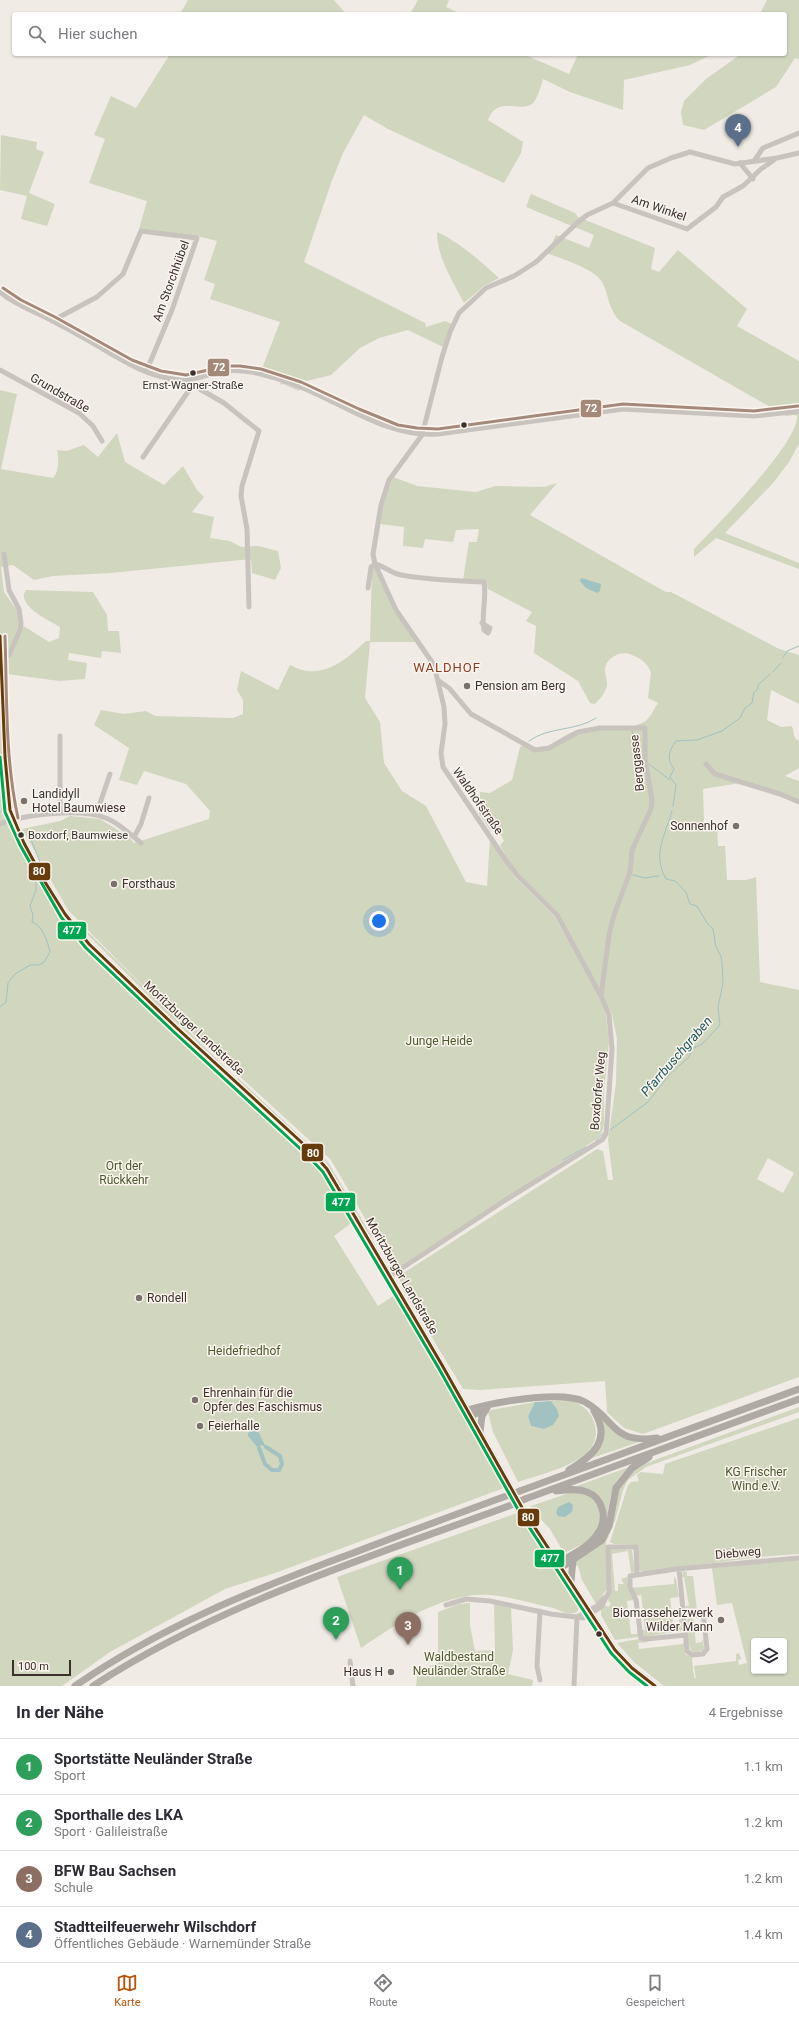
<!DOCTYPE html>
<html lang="de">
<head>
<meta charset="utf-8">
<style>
  :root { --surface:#fff; --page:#f2f2f3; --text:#2b2b33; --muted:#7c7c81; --line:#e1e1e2; --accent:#b45309 }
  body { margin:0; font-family:Roboto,sans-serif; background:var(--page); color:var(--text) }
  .controls { position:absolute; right:12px; bottom:12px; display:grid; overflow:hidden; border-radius:4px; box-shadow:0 1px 3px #0004 }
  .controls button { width:36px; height:36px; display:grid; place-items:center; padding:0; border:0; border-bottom:1px solid var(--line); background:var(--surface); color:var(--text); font:20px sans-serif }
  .scale { position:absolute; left:12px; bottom:10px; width:59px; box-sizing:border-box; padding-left:4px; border:2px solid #3b302b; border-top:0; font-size:11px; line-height:14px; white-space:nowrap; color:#3b302b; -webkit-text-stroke:3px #fbf5ee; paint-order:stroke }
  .you { position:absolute; left:379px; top:921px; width:14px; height:14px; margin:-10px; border:3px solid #fff; border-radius:50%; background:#1a73e8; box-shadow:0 0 0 6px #1a73e833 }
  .badge { display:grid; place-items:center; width:26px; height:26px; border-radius:50%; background:var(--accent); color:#fff; font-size:13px; font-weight:700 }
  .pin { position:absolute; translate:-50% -33px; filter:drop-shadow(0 1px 2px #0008) }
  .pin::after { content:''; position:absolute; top:21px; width:14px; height:12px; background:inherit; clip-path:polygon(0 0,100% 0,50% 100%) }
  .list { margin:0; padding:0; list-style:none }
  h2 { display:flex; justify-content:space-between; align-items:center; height:52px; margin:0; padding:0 16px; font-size:17px }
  h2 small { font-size:13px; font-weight:400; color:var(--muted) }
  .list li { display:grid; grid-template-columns:26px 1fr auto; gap:12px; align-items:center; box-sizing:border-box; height:56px; padding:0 16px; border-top:1px solid var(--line) }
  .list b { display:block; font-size:15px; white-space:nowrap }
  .list p { margin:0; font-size:13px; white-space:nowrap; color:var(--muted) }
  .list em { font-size:13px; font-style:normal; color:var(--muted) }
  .icon { flex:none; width:22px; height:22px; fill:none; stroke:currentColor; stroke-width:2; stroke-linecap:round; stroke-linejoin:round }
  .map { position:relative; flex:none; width:799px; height:1686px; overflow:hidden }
  .search { position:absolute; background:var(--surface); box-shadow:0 1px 3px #0004; left:12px; right:12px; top:12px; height:44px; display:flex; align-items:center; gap:10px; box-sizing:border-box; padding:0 14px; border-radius:4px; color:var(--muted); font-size:15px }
  .sheet { height:276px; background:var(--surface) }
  nav { display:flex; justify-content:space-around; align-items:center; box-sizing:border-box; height:56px; border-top:1px solid var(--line); background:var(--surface); font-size:11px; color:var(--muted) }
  nav a { display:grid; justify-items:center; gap:2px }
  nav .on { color:var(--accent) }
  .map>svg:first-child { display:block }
  .green { fill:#d1d6bf; fill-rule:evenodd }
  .water { fill:#a1c2c1 }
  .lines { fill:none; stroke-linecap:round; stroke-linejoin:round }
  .stream { stroke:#a1c2c1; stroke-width:1 }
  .canal { stroke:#a1c2c1; stroke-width:4 }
  .minor { stroke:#c9c3be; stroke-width:5 }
  .major { stroke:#b8b1ad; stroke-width:6 }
  .highway { stroke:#afaaa4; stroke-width:7 }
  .highway-bridge { stroke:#afaaa4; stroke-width:7 }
  .bus-1-casing { stroke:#fbf5ee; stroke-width:6 }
  .bus-2-casing { stroke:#fbf5ee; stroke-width:6 }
  .bus-3-casing { stroke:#fbf5ee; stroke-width:6 }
  .bus-1 { stroke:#683b0c; stroke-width:3 }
  .bus-2 { stroke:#00a651; stroke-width:3 }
  .bus-3 { stroke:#a4897a; stroke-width:3 }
  .bus-dot { fill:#3b302b; stroke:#fbf5ee; stroke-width:1.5 }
  .poi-dot { fill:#7a716c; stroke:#fbf5ee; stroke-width:1.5 }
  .labels { text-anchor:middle; stroke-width:3; stroke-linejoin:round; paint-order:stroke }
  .bus-label { font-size:11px; fill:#3b302b; stroke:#fbf5ee }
  .street-label { font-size:12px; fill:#3b302b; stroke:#fbf5ee }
  .poi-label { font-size:12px; fill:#3b302b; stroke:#fbf5ee; text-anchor:start }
  .park-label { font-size:12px; fill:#4a5a2e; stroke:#fbf5ee }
  .neighbourhood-label { font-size:13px; letter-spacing:1px; fill:#8c3b22; stroke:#fbf5ee }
  .water-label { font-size:13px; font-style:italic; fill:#1f5a5e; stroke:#fbf5ee }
  .line-badge { stroke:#fbf5ee; stroke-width:1.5 }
  .badge-label { font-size:11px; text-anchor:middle; font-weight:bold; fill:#fff }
</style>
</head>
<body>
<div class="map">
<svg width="799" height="1686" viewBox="0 0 799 1686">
  <rect width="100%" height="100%" fill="#f0ebe5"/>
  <path class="green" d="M188,0h146l12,14h-166z
    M418,0h31l-3,7 16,7h-52z
    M767,0h32v59l-4,-1 -19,29 -72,43 -21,-5 -2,-13 3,-11 22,-22 35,-25h44v-40h-25z
    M170,54h353l46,20 9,-20h135l-23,11 -66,15 -1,30 -53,-18 -27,-13c-2,7 -5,17 -9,23 -11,13 -37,-8 -46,18l35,22 -2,11 -17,30 -116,-54 -24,-14 -21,38 -12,30 -27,79 121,61 1,4 19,-6 7,3 -9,23 -35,-17 -29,8 -19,10 -29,27 -28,7 -4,9 -16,-7 -3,1 2,-7 -21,-7 19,-49 -70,-23 5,-15 -11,-4 13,-39 -20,-5 -58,-7 8,-28 -58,-18 16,-44 -11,-4 17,-39 25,12z
    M1,135l36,7 -1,7 8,3 -15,41 26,11 -8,22 -26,-7 6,-23 -27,-6z
    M531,194l44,19 3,4 77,31 -4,21 8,3 19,-22 69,59 -10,17 62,35v83l-10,18 -16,21 -48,50 74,30v6l-83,-31 -22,19v-8c20,-21 105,-106 103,-133l-3,-1 -8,1 -166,-95c-13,-14 -10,-24 -18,-39 -8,-14 -43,-24 -58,-30l8,-9 4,-8 33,13 5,-13 -68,-28z
    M437,232c25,12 42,28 62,46l-15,8 -20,17c-11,-22 -27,-45 -27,-71z
    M0,390l17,4 -16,75 52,9c6,-6 6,-20 4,-28l9,1 18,-6 14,12 19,-24 8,29 39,23 19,-19 14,24 7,7 -12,15 22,5 -4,21 20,3 11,6 17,-1 20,5 3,17 -6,12 -23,-7 -1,-14 -140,14 -58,3 -19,4 -21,-15 -12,2 3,25 12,17 6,16 27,17 10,-4 1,-11c-10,-6 -45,-22 -34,-37l67,2 14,23 1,16h11l2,22 -19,-2 -1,7 -32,-5 -1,7 19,3 -2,16 -26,2 -59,-8z
    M393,477l24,9 59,6 19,-6 49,1 13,-4 -27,32 118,67 18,10h5l108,57 20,6v49l-28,-14 -4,30 14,7 11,-1 3,12 4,3v27l-14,8 14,5v19l-59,-17 -37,6 1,33 13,2 1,22h7l2,34h19l10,-3 4,105 39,8v387l-156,57 -19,-6 -17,-16 -2,-31 -125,9 -17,-1 -61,-101 -2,-8 2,-6 195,-125 6,2 5,29h5l-5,-40 8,-57 1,-44 -5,-25 -54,-101 -38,-38 -12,-15 -8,-15 4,-4 -9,-15 -4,5 -12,-17 1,-22 10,1 22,-13 8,-33 4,-3c28,13 30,-8 53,-13 21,-5 47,2 67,-9 6,-3 10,-13 14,-19l-10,-5 3,-25c-3,-10 -10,-14 -19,-18 -10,-5 -25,2 -27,13 -1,5 3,12 2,18 -2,7 -7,13 -12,18l-5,-1 -12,-22 -44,-28 2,-27 -10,-5 6,-9 -44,-23 -2,-8 -23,-1 6,-38h8l2,-13 -23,1 -3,12 -28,-3 -2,9 -20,-2 1,-19 -24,-3 4,-22zM768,1158l26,15 -11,20 -26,-14z
    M372,568h3l40,74h-45l-5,56 15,24 4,41 18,28 24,15 40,76 21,4 3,-47 26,39 39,39 45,81 6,17 3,27 -5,49v33l-2,8 -5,7 -201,130c-8,-3 -10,-10 -12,-18l-53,-91 -165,-151 -98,-99 -46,-81 38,-8 10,-5 30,3 29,18 5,6 75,-24 1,-8 -24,-27 -42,-13 -7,14 -18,-5 10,-32 -35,-23 7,-15 23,4 22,-3 9,5 78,2 10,-4v-14l-6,-10 4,-19 37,19 12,-25c30,17 55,-4 76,-24h4z
    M0,720l5,87 4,16 40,71 15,22 46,51 67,67 142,132 35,55 -20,15 44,70 17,-11 109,193 -229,85 -50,16 -115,63 -48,34h-62z
    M70,917l20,17 145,143 -71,-66z
    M238,1078l90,84 46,78 -10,-12 -38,-66 -90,-82z
    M551,1401c6,0 15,-2 21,0 22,7 32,33 16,51 -15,15 -50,23 -70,30l-25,-50 -5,-20 3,-2 44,-8 -7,14 3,10 13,3 13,-20z
    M799,1407v5l-153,55 -18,13 -5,10 -8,31 -9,21 1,47 -11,15 -14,-24 -4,-14 -3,-1 1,-5 28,-20 15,-51 13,-17 12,-8z
    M598,1415l41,27 -47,16 8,-11z
    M799,1418v136l-39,3 -118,15 -4,-3 -1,-24 -23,-1 -4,-2 18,-57 3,-3 8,-1 -2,-6 4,-3 22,2 2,-10z
    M629,1467c-7,7 -14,14 -17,24 -6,18 -1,41 -19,52l11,-34 -27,-23z
    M572,1492c27,1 37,26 19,45 -7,7 -18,12 -27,16l-14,-24 -20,-21 1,-2z
    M520,1512l60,95c-2,3 -3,6 -6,6 -8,2 -14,-3 -21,-5 -20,-4 -41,-11 -62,-13 -47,-4 -93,28 -130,53l-24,-71z
    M612,1549l20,1 3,22 -4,1 -3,-22 -16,3 3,37h3v-7h6l-3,-5 6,-2 2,12 7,13 -2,1 -1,-3 -6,1 4,33h6v-4h2v7l-24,3 -14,-25v-5l4,-5 3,2 3,-3 -3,-4 2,-7v-42z
    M799,1560v126h-135l-30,-24 -17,-19 22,-4 10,3 -11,1 1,6 44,-5 1,-2 1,12 7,4 2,19 2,2 -2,-13 42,-5v-7l3,-1 2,6 -3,1 1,5 8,-2 -15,-60 -15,2 -5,-37zM754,1641h30v30h-30z
    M683,1571l4,1v4h6l4,35 -8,1 -3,-3 -1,-3h4l-5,-29h-2z
    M674,1576l2,3 3,18 -9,1 3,25h6v-4h3l1,11 -37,7 -4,-1 -2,-6h5l-2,-16 -4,1v-3l4,-1 -2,-16 -6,1 -4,-8 43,-4z
    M470,1603v22l5,26 20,-1 -1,-46 17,3 2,43 -5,24 25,6 -1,6h-116l2,-15 20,-8v-51l21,-8z
    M699,1616l2,3 -2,-2 -6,1 3,25 6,-1 1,-4 1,11 -2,2 -8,2c-8,-6 -6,-24 -7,-33l3,-3z"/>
  <path class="water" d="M581,578l20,6 -1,7 -3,2 -11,-5 -6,-7z
    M551,1401l6,8 2,7 -6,9 -9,4 -13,-3 -3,-10 7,-14z
    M253,1428l6,5 7,14 -5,-2 -3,3 -10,-12v-3z
    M569,1502l4,3 -1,7 -7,5 -7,-1 -2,-4 2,-5z"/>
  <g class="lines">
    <path class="stream" d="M783,658l4,-7 12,-5
      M773,672l8,-9
      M632,731l8,28 2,2
      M529,741c20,-15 46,-9 67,-23
      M649,764l21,16
      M673,806l3,-21 -6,-8 4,-8c-8,-10 -5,-18 2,-28l21,-1 25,-9 18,-13 5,-10 7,-5 2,-11 4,-3v-4l12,-11
      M27,829l16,41
      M633,875l12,3 14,-2
      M0,1007l6,-5 2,-19 7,-9 15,-9h9l5,-3 6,-10c-3,-12 -7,-26 -18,-30l1,-7 -3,-9 6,-16v-15
      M610,1130l38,-28 21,-27 20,-18 3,-8 10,-5 18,-19 -2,-18 5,-24 -1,-20 -1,-7 -5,-9 -3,-18 -6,-6 -10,-17 -7,-2 -4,-12 -11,-11 -9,-2c-14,-25 -1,-43 6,-68
      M596,1141l7,-8
      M563,1160l23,-13"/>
    <path class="canal" d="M259,1448l6,16 7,6h7l3,-6 -2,-8 -14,-9"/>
    <path class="minor" d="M754,161l9,-13 36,-15
      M740,163l13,16
      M613,203l74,26 29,-22 7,-10 20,-11 18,-17 13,-9
      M0,292c16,14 35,19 53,29 16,9 32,17 48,27 25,15 50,30 80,32 15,1 30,-8 45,-9 18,-2 36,3 53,8 55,16 101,59 159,55l185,-25 131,7 45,-5
      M52,321l45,-24 26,-23 18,-43 56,7 -25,72 -26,62
      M0,370l79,43 14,13 9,15
      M184,380l40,23 35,28 -17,55 -1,10 6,33 2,78
      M143,457l49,-71
      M375,564c9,2 16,9 26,11 27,5 55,6 83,7 3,16 -3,31 0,48l4,3 2,-5 -8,-5
      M368,588l3,-21 4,-3
      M1,657l8,-2 11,-25 1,-7 -2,-14 -10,-19 -5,-36
      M439,681l10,7 22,26 64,36 14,-2 29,-16 22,-4h45v31l7,41 -1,9 -19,41 -2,22 -16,43 -5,20 -8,61
      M706,764l9,10 65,20 19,8
      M60,813v-77
      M96,815l14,-41
      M0,824c26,-10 80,-16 106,-6 13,5 24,16 35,25
      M134,837l7,-13 8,-26
      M390,1276l114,-75 98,-61 4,-6 1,-13 5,-72 -3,-34 -8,-19 -44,-81 -39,-39 -11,-14 -64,-95 -2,-14 4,-29 -1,-17 -10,-42 -38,-55 -21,-46 -2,-10 8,-49 8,-25 33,-45 20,-78 8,-25 9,-19 27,-25 28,-12 22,-14 41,-39 10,-8 26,-12 35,-35 23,-10 19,-6 45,12 42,-6 22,-5
      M679,1569l8,82 5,4 11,-1 4,-5 -4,-37 -19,2
      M446,1605l20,-6 24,2 61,13 33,4 17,-11 8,-15 -1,-45h28l1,27
      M577,1617l20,-11 7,-8
      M686,1635l-40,4 -5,-1 -5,-38 -6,-13v-11l46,-7 123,-11
      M350,1661l3,25
      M540,1680l-3,-14 3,-55
      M574,1686l3,-69"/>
    <path class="major" d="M0,636l5,121 5,53 14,33 21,39 20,32 24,30 89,85 133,122 16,18 115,196 82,146 91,139 17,18 23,18"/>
    <path class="highway" d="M468,1410c25,-8 94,-20 117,-8 31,17 26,42 72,36
      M471,1416l14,-7
      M480,1432l2,-16 5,-8
      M569,1470c24,-14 43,-30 25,-59
      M520,1491l279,-102
      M556,1491c10,-1 21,-3 31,1 16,6 21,27 11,41 -8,13 -26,22 -39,29
      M525,1499l274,-100
      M562,1567l40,-27 7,-14 7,-38 16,-20 17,-11
      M571,1581l2,-21
      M75,1686c85,-59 180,-97 278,-133 52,-20 104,-39 156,-58
      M93,1686c129,-84 278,-129 421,-182"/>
    <path class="highway-bridge" d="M509,1495l11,-4
      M514,1504l11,-5"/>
    <g class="bus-1-casing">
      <path id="bus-1" d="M0,636l5,121 5,53 14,33 21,39 20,32 24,30 89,85 133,122 16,18 115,196 82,146 91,139 17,18 23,18"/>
    </g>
    <g class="bus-2-casing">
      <path id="bus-2" d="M0,757l5,55 15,33 41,72 25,31 89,85 132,122 16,17 115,195 82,146 91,140 18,19 18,14"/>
    </g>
    <g class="bus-3-casing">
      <path id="bus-3" d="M3,288l18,12 34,17 77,43 29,11 25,4 40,-9h14l21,3 40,13 58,27 39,16 19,3 21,1 185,-25 131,7 44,-5
        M5,636c2,60 0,123 13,182"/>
    </g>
    <use href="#bus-1" class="bus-1"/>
    <use href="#bus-2" class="bus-2"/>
    <use href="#bus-3" class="bus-3"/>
  </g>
  <g class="bus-dot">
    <circle cx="193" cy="373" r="3.5"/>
    <circle cx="464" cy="425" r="3.5"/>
    <circle cx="21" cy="835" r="3.5"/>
    <circle cx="599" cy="1634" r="3.5"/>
  </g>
  <g class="poi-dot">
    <circle cx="467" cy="686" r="4"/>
    <circle cx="24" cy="801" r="4"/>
    <circle cx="736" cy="826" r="4"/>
    <circle cx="114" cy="884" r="4"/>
    <circle cx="139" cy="1298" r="4"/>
    <circle cx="195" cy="1400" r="4"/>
    <circle cx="200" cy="1426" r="4"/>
    <circle cx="721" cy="1620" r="4"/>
    <circle cx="391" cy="1672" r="4"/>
  </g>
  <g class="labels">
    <g class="bus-label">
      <text x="193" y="389">Ernst-Wagner-Straße</text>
      <text x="28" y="839" text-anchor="start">Boxdorf, Baumwiese</text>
    </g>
    <g class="street-label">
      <text transform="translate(659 208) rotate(19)" y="4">Am Winkel</text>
      <text transform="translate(171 281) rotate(-70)" y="4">Am Storchhübel</text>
      <text transform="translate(60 393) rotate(30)" y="4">Grundstraße</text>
      <text transform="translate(637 763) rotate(-96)" y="4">Berggasse</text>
      <text transform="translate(478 801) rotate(55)" y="4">Waldhofstraße</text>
      <text transform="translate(194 1028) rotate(43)" y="4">Moritzburger Landstraße</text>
      <text transform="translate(598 1091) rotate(-85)" y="4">Boxdorfer Weg</text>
      <text transform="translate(402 1276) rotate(60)" y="4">Moritzburger Landstraße</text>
      <text transform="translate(738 1553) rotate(-5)" y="4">Diebweg</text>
    </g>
    <g class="poi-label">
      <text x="475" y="690">Pension am Berg</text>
      <text x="32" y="798">Landidyll<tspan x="32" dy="14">Hotel Baumwiese</tspan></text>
      <text x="728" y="830" text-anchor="end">Sonnenhof</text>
      <text x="122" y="888">Forsthaus</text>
      <text x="147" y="1302">Rondell</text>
      <text x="203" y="1397">Ehrenhain für die<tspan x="203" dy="14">Opfer des Faschismus</tspan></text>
      <text x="208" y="1430">Feierhalle</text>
      <text x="713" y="1617" text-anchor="end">Biomasseheizwerk<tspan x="713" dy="14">Wilder Mann</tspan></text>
      <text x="383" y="1676" text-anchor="end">Haus H</text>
    </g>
    <g class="park-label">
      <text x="439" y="1045">Junge Heide</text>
      <text x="124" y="1170">Ort der<tspan x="124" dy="14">Rückkehr</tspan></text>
      <text x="244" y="1355">Heidefriedhof</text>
      <text x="756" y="1476">KG Frischer<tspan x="756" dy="14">Wind e.V.</tspan></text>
      <text x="459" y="1661">Waldbestand<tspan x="459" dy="14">Neuländer Straße</tspan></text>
    </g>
    <g class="neighbourhood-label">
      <text x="447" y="672">WALDHOF</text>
    </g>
    <g class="water-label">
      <text transform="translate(676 1056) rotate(-49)" y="5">Pfarrbuschgraben</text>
    </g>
  </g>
  <g class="line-badge">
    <rect x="207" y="358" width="23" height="19" rx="4" fill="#a4897a"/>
    <rect x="580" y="399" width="22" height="19" rx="4" fill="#a4897a"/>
    <rect x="28" y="862" width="23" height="19" rx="4" fill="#683b0c"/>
    <rect x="57" y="921" width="30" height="19" rx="4" fill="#00a651"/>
    <rect x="301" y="1143" width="23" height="19" rx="4" fill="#683b0c"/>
    <rect x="325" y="1192" width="31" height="20" rx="4" fill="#00a651"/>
    <rect x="517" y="1508" width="23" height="19" rx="4" fill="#683b0c"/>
    <rect x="534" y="1549" width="31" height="19" rx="4" fill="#00a651"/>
  </g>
  <g class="badge-label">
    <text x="219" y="371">72</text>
    <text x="591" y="412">72</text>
    <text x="39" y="875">80</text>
    <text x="72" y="934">477</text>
    <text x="313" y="1157">80</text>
    <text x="341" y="1206">477</text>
    <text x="528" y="1521">80</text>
    <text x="550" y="1562">477</text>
  </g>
</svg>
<div class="controls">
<button><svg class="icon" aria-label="layers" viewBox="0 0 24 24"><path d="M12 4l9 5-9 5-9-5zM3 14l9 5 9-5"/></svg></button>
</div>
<div class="scale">100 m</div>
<div class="you"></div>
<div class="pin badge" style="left:400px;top:1590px;background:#2e9e5b">1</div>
<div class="pin badge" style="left:336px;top:1640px;background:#2e9e5b">2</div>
<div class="pin badge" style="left:408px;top:1645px;background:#8d6e63">3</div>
<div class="pin badge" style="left:738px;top:147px;background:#5c6f8a">4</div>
<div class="search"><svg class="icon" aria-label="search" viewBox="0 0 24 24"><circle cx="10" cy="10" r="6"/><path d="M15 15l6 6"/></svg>Hier suchen</div>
</div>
<section class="sheet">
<h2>In der Nähe<small>4 Ergebnisse</small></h2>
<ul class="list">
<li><span class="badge" style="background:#2e9e5b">1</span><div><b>Sportstätte Neuländer Straße</b><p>Sport</p></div><em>1.1 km</em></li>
<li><span class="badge" style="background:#2e9e5b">2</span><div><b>Sporthalle des LKA</b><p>Sport · Galileistraße</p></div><em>1.2 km</em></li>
<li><span class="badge" style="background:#8d6e63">3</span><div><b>BFW Bau Sachsen</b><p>Schule</p></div><em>1.2 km</em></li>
<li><span class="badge" style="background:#5c6f8a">4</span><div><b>Stadtteilfeuerwehr Wilschdorf</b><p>Öffentliches Gebäude · Warnemünder Straße</p></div><em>1.4 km</em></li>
</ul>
</section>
<nav>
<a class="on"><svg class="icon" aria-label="map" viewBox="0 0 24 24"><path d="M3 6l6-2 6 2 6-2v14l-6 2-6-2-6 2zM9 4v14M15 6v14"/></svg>Karte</a>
<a><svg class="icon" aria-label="directions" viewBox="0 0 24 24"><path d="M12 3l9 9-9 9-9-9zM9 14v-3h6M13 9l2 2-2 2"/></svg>Route</a>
<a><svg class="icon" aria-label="saved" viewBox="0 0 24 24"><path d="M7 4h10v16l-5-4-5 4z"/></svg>Gespeichert</a>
</nav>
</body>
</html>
